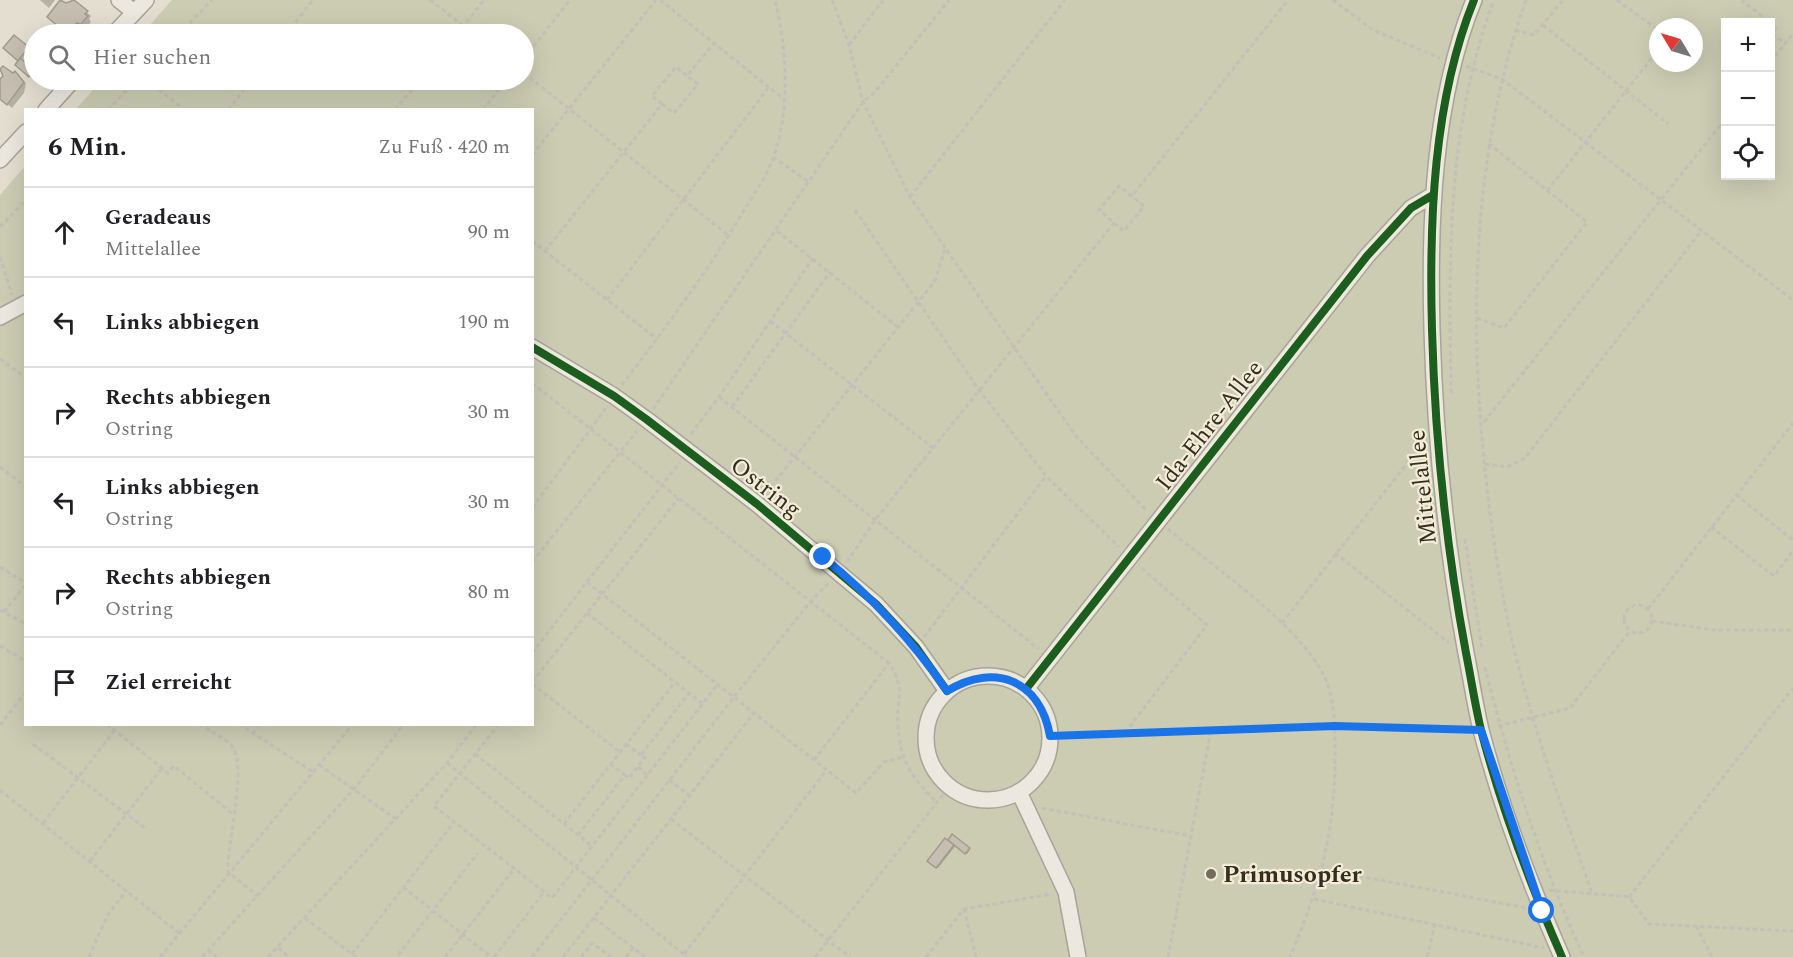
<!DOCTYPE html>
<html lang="de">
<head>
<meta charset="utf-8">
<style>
  :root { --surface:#fff; --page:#f2f2f2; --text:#202124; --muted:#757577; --line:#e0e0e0 }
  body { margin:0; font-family:Spectral,serif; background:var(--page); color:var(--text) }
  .controls { position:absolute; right:18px; top:18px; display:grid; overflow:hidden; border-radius:0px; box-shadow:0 6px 24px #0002 }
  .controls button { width:54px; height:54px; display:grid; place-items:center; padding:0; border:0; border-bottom:2px solid var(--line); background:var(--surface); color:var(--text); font:30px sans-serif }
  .compass { position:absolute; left:1649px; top:18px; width:54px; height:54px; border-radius:50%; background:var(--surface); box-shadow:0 6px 24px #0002; rotate:308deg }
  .stop { position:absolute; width:18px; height:18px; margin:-14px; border:4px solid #1a73e8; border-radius:50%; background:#fff }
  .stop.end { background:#1a73e8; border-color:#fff; box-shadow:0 2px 6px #0008 }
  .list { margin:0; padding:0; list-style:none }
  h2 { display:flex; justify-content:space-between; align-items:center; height:78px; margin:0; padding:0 24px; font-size:26px }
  h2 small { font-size:20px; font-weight:400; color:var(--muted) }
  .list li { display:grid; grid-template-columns:39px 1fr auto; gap:18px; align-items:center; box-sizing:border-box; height:90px; padding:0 24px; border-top:2px solid var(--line) }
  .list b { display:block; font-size:22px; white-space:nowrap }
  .list p { margin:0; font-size:20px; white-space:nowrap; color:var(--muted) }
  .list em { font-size:20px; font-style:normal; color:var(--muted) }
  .icon { flex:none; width:33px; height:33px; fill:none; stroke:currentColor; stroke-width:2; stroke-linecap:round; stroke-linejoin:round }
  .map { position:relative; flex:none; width:1793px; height:957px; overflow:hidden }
  .search { position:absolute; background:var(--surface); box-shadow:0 6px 24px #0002; left:24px; top:24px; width:510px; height:66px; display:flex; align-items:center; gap:15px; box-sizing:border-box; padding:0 21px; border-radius:33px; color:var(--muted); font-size:22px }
  .panel { position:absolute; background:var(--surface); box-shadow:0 6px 24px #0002; left:24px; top:108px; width:510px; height:618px; border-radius:0px }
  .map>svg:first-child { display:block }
  .cemetery { fill:#cbccb2; fill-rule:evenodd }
  .shadow { fill:#0003 }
  .building { fill:#c6beb0; stroke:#a39a8f; stroke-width:1.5 }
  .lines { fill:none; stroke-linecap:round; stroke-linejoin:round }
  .street-casing { stroke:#a8a398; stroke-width:18 }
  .path { stroke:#c4bfb7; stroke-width:3; stroke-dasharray:4.5 3; stroke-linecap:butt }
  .street { stroke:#ece8e0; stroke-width:15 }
  .cycleway-casing { stroke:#f3ecd6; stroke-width:11 }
  .cycleway { stroke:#1b5e20; stroke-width:8 }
  .route { stroke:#1a73e8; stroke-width:8 }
  .poi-dot { fill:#736b5e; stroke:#f3ecd6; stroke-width:2 }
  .labels { text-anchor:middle; stroke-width:4.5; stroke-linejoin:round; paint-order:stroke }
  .street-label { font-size:24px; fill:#362d21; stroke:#f3ecd6 }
  .poi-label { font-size:24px; font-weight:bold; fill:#362d21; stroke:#f3ecd6; text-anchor:start }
</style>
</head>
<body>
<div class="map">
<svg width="1793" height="957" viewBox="0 0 1793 957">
  <rect width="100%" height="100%" fill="#e3decf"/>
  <path class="cemetery" d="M172,0h1621v957h-1793v-762l25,-29 1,558h506v-614l-456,-1 26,-29h422v-46h-382zM1726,22h44v154h-44zM1658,27h36v36h-36z"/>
  <path class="shadow" d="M40,0h15l-6,8z
    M72,0l19,16 -2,3 2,3 -5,6 -3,-2 -9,8h-6l-15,-13z
    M14,37l20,15v23l-2,3 -15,-13 3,-4z
    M3,68l23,15 -2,10 -12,15 -12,-10v-16l5,-6 -5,-5z
    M953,836l17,14 -3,4 -11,-9 -18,23 -9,-7z"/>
  <path class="building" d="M60,0l6,3 8,-3 14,11 -3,3 3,2 -8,9 -2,-2 -4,2 -7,9 -20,-17z
    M14,35l15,12 -11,14 -15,-13z
    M30,46l4,4v20l-14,-12z
    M20,58l14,12 -5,7 -14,-12z
    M3,66l10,7 2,-2 9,11 -17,23 -7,-6v-20l3,-3 -3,-7z
    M952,834l18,14 -5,6 -17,-14z
    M945,838l9,7 -18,23 -9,-7z"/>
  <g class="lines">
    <g class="street-casing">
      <path id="street" d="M119,0l15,12
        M1474,0c-41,101 -45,222 -42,330 3,109 14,216 34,323 5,25 9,52 15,77 20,77 49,154 81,227
        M114,34l32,-34
        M46,110l27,-30
        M0,160l26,-28
        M0,317l26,-14
        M532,347l82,49 32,23 111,85 119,100 40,43 31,44
        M926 738a62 62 0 1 1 124 0a62 62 0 1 1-124 0Z
        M1026,689l341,-433 44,-48 22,-13
        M1019,792l47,100 12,65"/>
    </g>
    <path class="path" d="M430,0l44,34
      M660,0l125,100
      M832,0l17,45 14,57 47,95 165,238 72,76
      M1333,0l40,30 67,28
      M1526,0c-68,190 -57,416 -20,612 19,96 54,189 86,281
      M1617,0l41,30
      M1741,0l29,22
      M1770,23l6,5 -4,6 14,10
      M1543,25l125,99
      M1515,30l19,5 29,-35
      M179,34l33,-34
      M286,34l27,-34
      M457,34l27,-34
      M849,45l34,-45
      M524,58l46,-58
      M1770,62l23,-28
      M1466,66l36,13 291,221
      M524,73l204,162
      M147,80l38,30
      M662,104l12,9 24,-29 -11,-8
      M108,110l28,-30
      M228,110l24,-30
      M395,110l25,-30
      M483,110l23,-30
      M532,155l124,-155
      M773,157l36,25
      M1547,191l111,-141
      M910,197l155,-197
      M855,210l124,180 67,86 73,71
      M1114,223l10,8 20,-25 -12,-10
      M0,227l26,-27
      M777,231l121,96
      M532,241l125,98
      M545,251l117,-147 -10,-8 24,-29 11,9 27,-33
      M0,257l12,38
      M607,300l162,-213
      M1477,318l27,10 83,-106 -98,-78
      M770,321l163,127
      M0,359l26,19
      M532,383l357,280c18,28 7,34 9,63 3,38 14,51 39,77
      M622,385c41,-54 82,-109 118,-168 11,-19 26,-39 33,-59 18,-48 14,-109 2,-158
      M1451,393c-2,-133 -5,-266 43,-393
      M719,397l320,252
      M732,407l98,-135
      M653,409l210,-307 12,-10 74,-92
      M1484,422l242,-304
      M691,434l28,-37 94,-139
      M1485,464l22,3 18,-9 177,-228
      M0,467l26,20
      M766,493l169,-212 10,-32
      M1736,495l57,45
      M532,508l74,-100
      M1711,527l63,49 19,-25
      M1168,529c48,40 121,88 153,141 13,22 14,52 14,76 1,84 -13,134 -45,211
      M1465,539l17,109
      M1335,553l114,90
      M532,562l105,-131
      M847,562l28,-42 239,-297 -15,-13 20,-24 13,10 156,-196
      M0,567l26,16
      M587,582l269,211 28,-31 19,-5
      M1624 619a14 14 0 1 1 28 0a14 14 0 1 1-28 0Z
      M1648,609l145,-186
      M0,610l26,14
      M4,612l22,-28
      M587,613l116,91
      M1652,621l63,9h78
      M1282,623l141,-180
      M924,637l122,-161
      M0,646l26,15
      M532,653l148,-191
      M1485,667c23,94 58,202 99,290
      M532,682l147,-184
      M532,684l88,68
      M107,724l61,49 6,-7 60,49
      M199,724c10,7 23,12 31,20 20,18 -4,100 -2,128l30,24
      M239,724l74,48
      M499,724l-65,82 118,92 166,-214
      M0,725l26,-33
      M1498,726l72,-18 60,-77
      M1125,733l82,-108 -68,-59
      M252,734l8,-10
      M1050,736l285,-10 133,3
      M33,744l112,84
      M626,744l15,11
      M475,754l117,92
      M814,760l75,-97
      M447,763l240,194
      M610,764l15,11
      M319,765l77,54
      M638,767l9,8
      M669,780l20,15
      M0,790l180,144
      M1042,808l148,28
      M671,819l179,138
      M43,823l71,-92
      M564,824l111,-142
      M578,835l47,-60 4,3 16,-20 -4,-3 48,-62
      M90,861l72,-93
      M1322,869l205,39
      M403,887l88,70
      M1549,890l80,7 20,27 144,7
      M1629,897l164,-209
      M1314,899l230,49
      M964,909l12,48
      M305,918l51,39
      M594,918l51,39
      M1696,926l16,31
      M278,948l12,9
      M208,950l9,7
      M352,954l102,-132
      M684,954l142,-183
      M398,955l80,-102
      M89,957l18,-41 20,-26
      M160,957l193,-233
      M202,957l152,-168 50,-65
      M268,957l179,-194 30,-39
      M445,957l69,-88
      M494,957l50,-65
      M532,957l202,-260 76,-95 19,-19
      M563,957l191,-244
      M581,957l11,-14 19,14
      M626,957l7,-9
      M815,957l134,-170
      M926,957l38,-48 88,-15
      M1168,957l43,-227
      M1427,957l8,-33"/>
    <use href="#street" class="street"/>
    <g class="cycleway-casing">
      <path id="cycleway" d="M1474,0c-41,101 -45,222 -42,330 3,109 14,216 34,323 5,25 9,52 15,77 20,77 49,154 81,227
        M532,347l82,49 32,23 111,85 119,100 40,43 31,44
        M1026,689l341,-433 44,-48 22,-13"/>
    </g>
    <use href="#cycleway" class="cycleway"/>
  </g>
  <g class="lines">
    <path class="route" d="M823,557c48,39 89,83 124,134 48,-29 93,-11 103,45l285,-10 146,4 61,181"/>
  </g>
  <circle class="poi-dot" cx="1211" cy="874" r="6"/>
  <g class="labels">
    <g class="street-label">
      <text transform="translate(1209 425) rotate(-52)" y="8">Ida-Ehre-Allee</text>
      <text transform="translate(766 487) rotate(38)" y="8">Ostring</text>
      <text transform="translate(1422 487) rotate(-96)" y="8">Mittelallee</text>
    </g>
    <g class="poi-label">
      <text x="1223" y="882">Primusopfer</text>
    </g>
  </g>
</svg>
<div class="controls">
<button>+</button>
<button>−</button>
<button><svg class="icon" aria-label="locate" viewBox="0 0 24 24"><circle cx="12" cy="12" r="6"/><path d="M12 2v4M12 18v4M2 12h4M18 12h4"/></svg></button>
</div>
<svg class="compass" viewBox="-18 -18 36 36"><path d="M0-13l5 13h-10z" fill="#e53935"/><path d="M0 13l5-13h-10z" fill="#757577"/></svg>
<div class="stop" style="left:1542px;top:911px"></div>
<div class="stop end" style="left:823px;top:557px"></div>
<div class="search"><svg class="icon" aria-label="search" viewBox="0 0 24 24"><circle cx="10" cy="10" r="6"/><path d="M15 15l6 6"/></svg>Hier suchen</div>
<section class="panel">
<h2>6 Min.<small>Zu Fuß · 420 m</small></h2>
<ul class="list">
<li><svg class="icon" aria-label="ahead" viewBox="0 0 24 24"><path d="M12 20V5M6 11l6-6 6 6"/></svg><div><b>Geradeaus</b><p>Mittelallee</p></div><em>90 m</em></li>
<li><svg class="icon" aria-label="left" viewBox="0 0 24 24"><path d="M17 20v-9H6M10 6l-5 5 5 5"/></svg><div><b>Links abbiegen</b></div><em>190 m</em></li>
<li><svg class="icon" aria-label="right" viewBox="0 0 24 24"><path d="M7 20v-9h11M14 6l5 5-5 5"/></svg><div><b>Rechts abbiegen</b><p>Ostring</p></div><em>30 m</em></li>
<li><svg class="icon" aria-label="left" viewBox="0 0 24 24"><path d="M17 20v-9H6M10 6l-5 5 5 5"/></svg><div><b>Links abbiegen</b><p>Ostring</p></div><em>30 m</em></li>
<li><svg class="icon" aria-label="right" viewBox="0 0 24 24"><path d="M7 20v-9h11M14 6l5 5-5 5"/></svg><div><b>Rechts abbiegen</b><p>Ostring</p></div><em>80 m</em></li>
<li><svg class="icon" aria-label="arrive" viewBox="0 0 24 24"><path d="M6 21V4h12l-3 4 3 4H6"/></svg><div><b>Ziel erreicht</b></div></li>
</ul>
</section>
</div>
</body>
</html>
